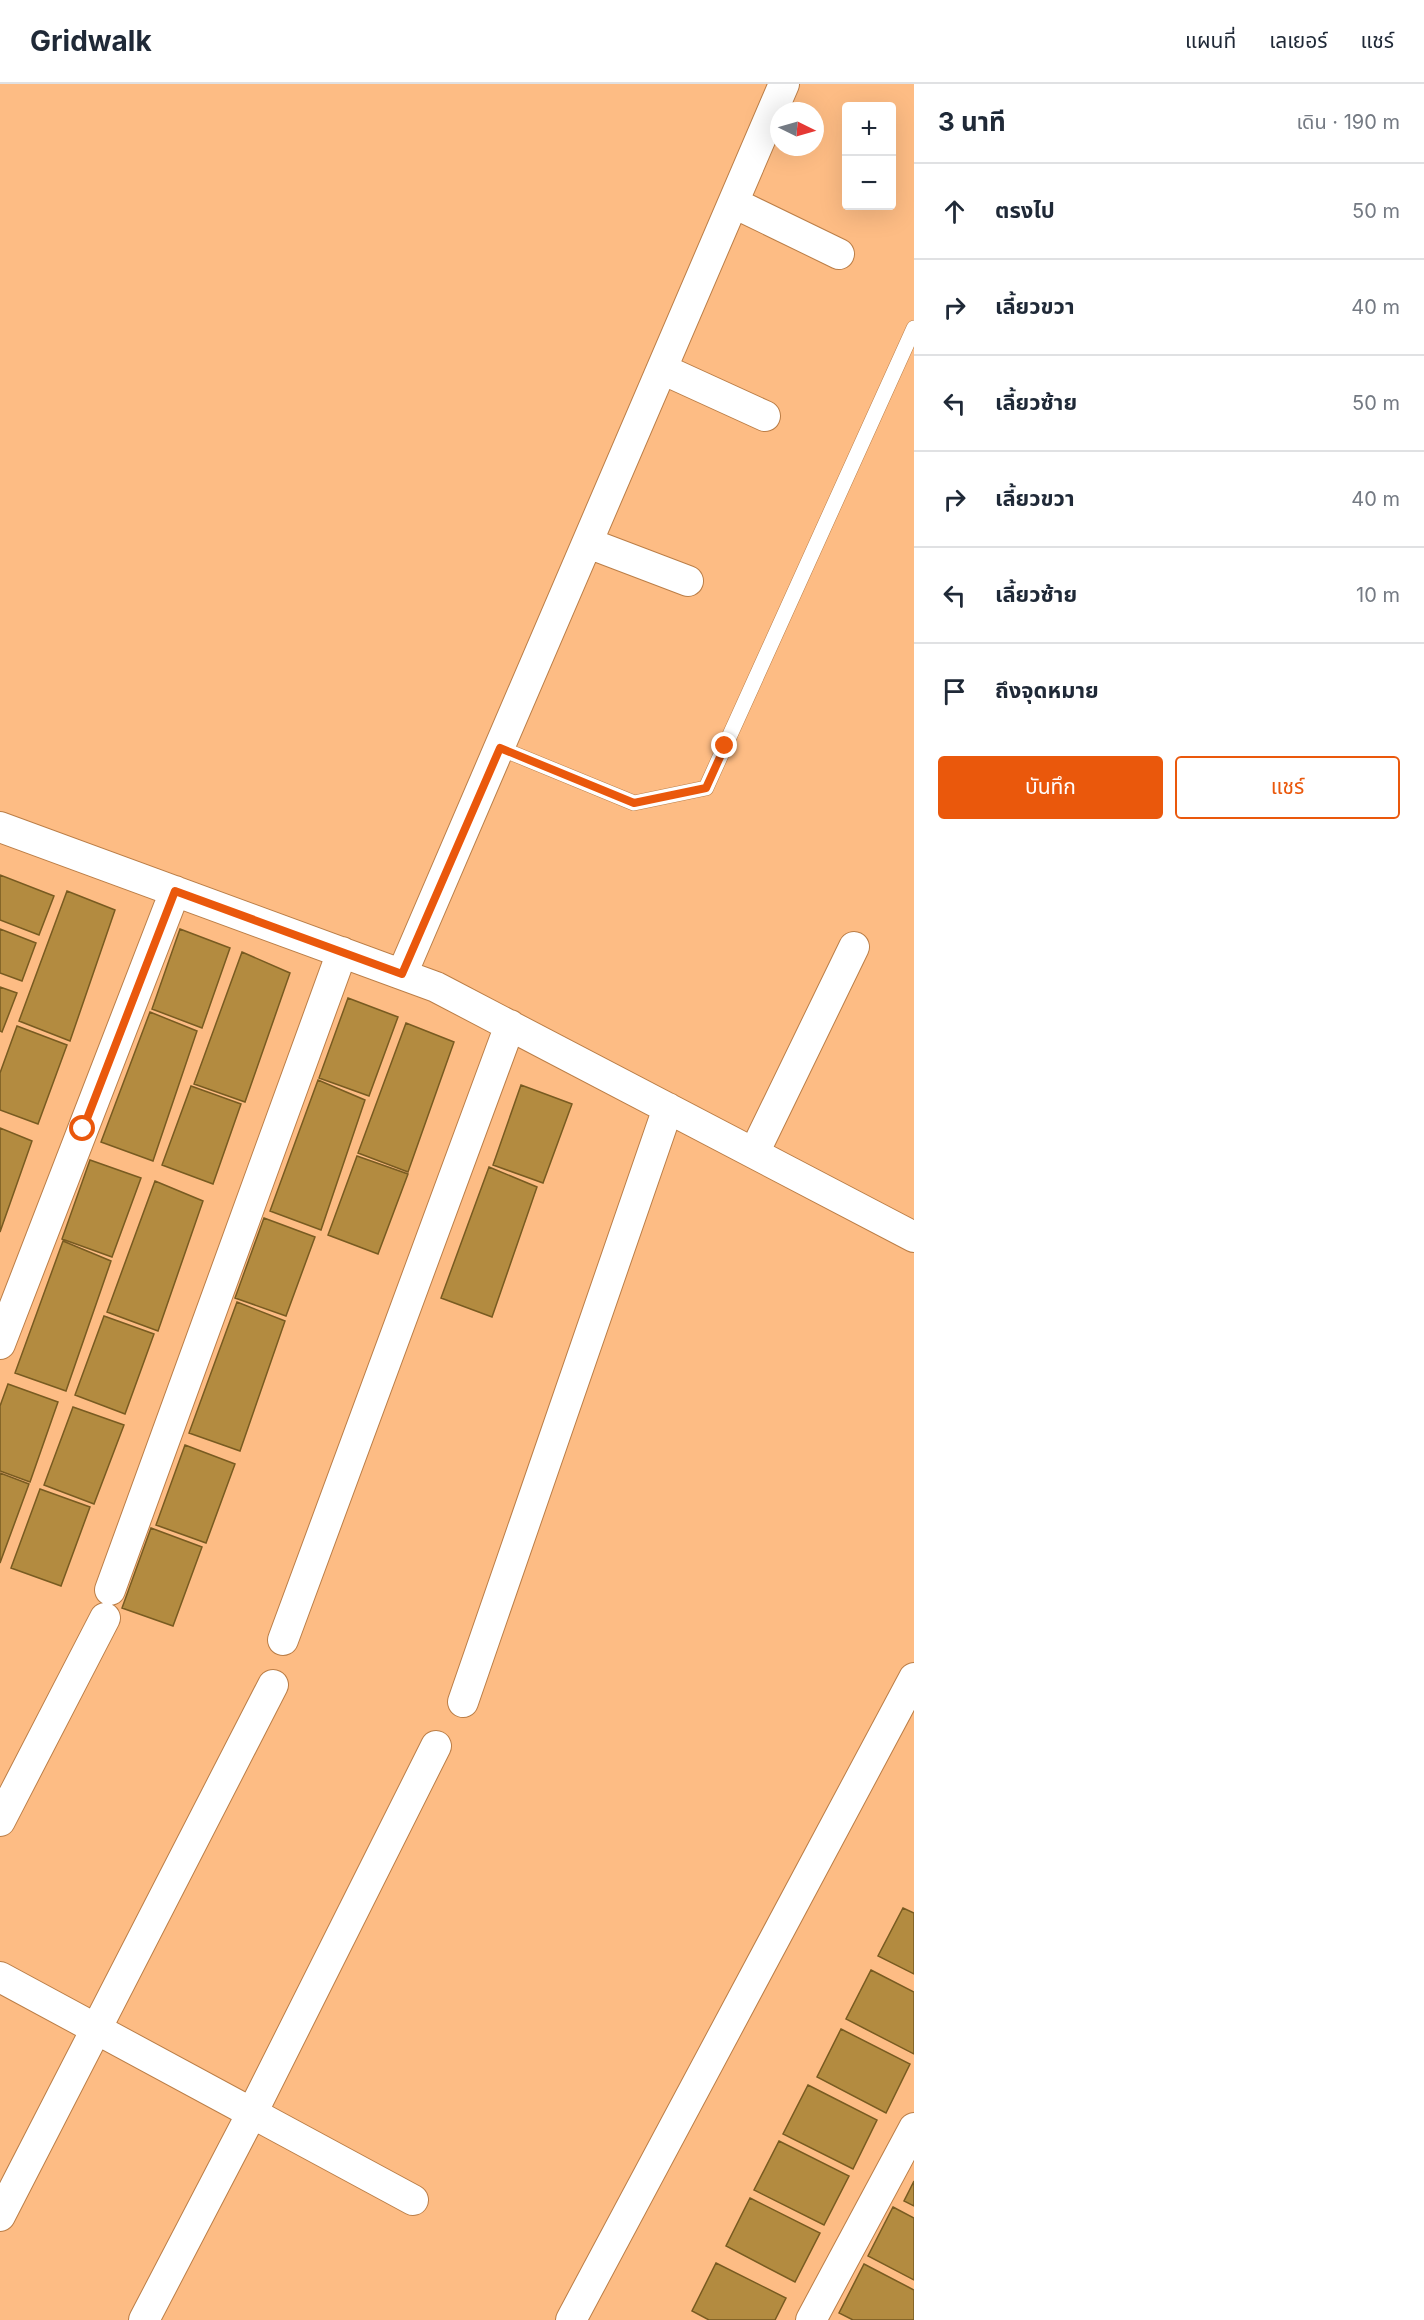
<!DOCTYPE html>
<html lang="th">
<head>
<meta charset="utf-8">
<style>
  :root { --surface:#fff; --page:#f2f2f3; --text:#1f2937; --muted:#747a83; --line:#e0e1e3; --accent:#ea580c }
  body { margin:0; font-family:Inter,"Noto Sans Thai",sans-serif; background:var(--page); color:var(--text) }
  .controls { position:absolute; right:18px; top:18px; display:grid; overflow:hidden; border-radius:6px; box-shadow:0 6px 24px #0002 }
  .controls button { width:54px; height:54px; display:grid; place-items:center; padding:0; border:0; border-bottom:2px solid var(--line); background:var(--surface); color:var(--text); font:30px sans-serif }
  .compass { position:absolute; left:770px; top:18px; width:54px; height:54px; border-radius:50%; background:var(--surface); box-shadow:0 6px 24px #0002; rotate:95deg }
  .stop { position:absolute; width:18px; height:18px; margin:-14px; border:4px solid #ea580c; border-radius:50%; background:#fff }
  .stop.end { background:#ea580c; border-color:#fff; box-shadow:0 2px 6px #0008 }
  .list { margin:0; padding:0; list-style:none }
  h2 { display:flex; justify-content:space-between; align-items:center; height:78px; margin:0; padding:0 24px; font-size:26px }
  h2 small { font-size:20px; font-weight:400; color:var(--muted) }
  .list li { display:grid; grid-template-columns:39px 1fr auto; gap:18px; align-items:center; box-sizing:border-box; height:96px; padding:0 24px; border-top:2px solid var(--line) }
  .list b { display:block; font-size:22px; white-space:nowrap }
  .list em { font-size:20px; font-style:normal; color:var(--muted) }
  .actions { display:flex; gap:12px; padding:18px 24px }
  .actions a { flex:1; padding:14px 0; border:2px solid var(--accent); border-radius:6px; text-align:center; font-size:21px; color:var(--accent) }
  .actions .main { background:var(--accent); color:#fff }
  .icon { flex:none; width:33px; height:33px; fill:none; stroke:currentColor; stroke-width:2; stroke-linecap:round; stroke-linejoin:round }
  .map { position:relative; flex:none; width:914px; height:2236px; overflow:hidden }
  header { display:flex; align-items:center; gap:36px; box-sizing:border-box; height:84px; padding:0 30px; background:var(--surface); border-bottom:2px solid var(--line) }
  header strong { font-size:28px }
  nav { display:flex; gap:33px; margin-inline-start:auto; font-size:21px }
  main { display:flex }
  aside { flex:1; background:var(--surface) }
  .map>svg:first-child { display:block }
  .building { fill:#b38b40; stroke:#785b21; stroke-width:1.5 }
  .lines { fill:none; stroke-linecap:round; stroke-linejoin:round }
  .service-casing { stroke:#bb7e47; stroke-width:16 }
  .minor-casing { stroke:#bb7e47; stroke-width:32 }
  .service { stroke:#fff; stroke-width:15 }
  .minor { stroke:#fff; stroke-width:30 }
  .route { stroke:#ea580c; stroke-width:8 }
</style>
</head>
<body>
<header>
<strong>Gridwalk</strong>
<nav><a>แผนที่</a><a>เลเยอร์</a><a>แชร์</a></nav>
</header>
<main>
<div class="map">
<svg width="914" height="2236" viewBox="0 0 914 2236">
  <rect width="100%" height="100%" fill="#fdbc84"/>
  <path class="building" d="M0,791l54,21 -15,39 -39,-15z
    M67,807l48,19 -45,131 -51,-20z
    M0,845l36,14 -14,38 -22,-8z
    M180,845l50,19 -28,80 -50,-19z
    M242,868l48,21 -45,129 -51,-18z
    M0,903l17,6 -15,39 -2,-1z
    M348,914l50,19 -29,79 -50,-18z
    M150,928l47,19 -44,130 -52,-19z
    M406,939l48,19 -46,130 -50,-19z
    M17,942l50,19 -29,79 -38,-14v-37z
    M318,996l47,20 -44,130 -51,-19z
    M521,1001l51,19 -29,79 -50,-18z
    M191,1002l50,18 -28,80 -51,-19z
    M0,1044l32,13 -32,91z
    M357,1072l51,18 -30,80 -50,-19z
    M90,1076l51,18 -29,79 -50,-18z
    M489,1083l48,20 -45,130 -51,-19z
    M155,1097l48,20 -45,130 -51,-19z
    M264,1134l51,19 -29,79 -51,-18z
    M63,1157l48,20 -45,130 -51,-18z
    M237,1218l48,19 -45,130 -51,-18z
    M104,1232l50,18 -29,80 -50,-19z
    M8,1300l50,18 -28,80 -30,-11v-65z
    M73,1323l51,18 -30,79 -50,-19z
    M185,1361l50,19 -29,79 -50,-18z
    M0,1389l29,11 -29,79z
    M40,1405l50,18 -29,79 -50,-18z
    M151,1444l51,19 -29,79 -51,-18z
    M903,1824l11,5v61l-36,-18z
    M871,1886l43,22v62l-68,-35z
    M841,1945l69,35 -24,49 -69,-36z
    M808,2001l69,35 -24,49 -70,-35z
    M779,2057l70,35 -25,49 -70,-35z
    M914,2097v25l-10,-5z
    M750,2114l70,35 -25,49 -69,-36z
    M893,2123l21,11v62l-46,-24z
    M716,2179l70,35 -11,22h-66l-17,-9z
    M864,2180l50,26v30h-61l-14,-7z"/>
  <g class="lines">
    <g class="service-casing">
      <path id="service" d="M500,664l134,55 72,-15 208,-460"/>
    </g>
    <g class="minor-casing">
      <path id="minor" d="M734,119l105,51
        M662,285l103,47
        M588,459l100,38
        M0,743l436,160 478,250
        M402,890l382,-890
        M754,1069l100,-206
        M0,1260l175,-453
        M110,1506l232,-638
        M283,1556l227,-615
        M463,1618l205,-594
        M0,1737l105,-203
        M0,1893l413,223
        M0,2132l273,-531
        M144,2236l108,-207 184,-367
        M571,2236l343,-642
        M811,2236l103,-192"/>
    </g>
    <use href="#service" class="service"/>
    <use href="#minor" class="minor"/>
  </g>
  <g class="lines">
    <path class="route" d="M83,1045l92,-238 227,83 98,-226 134,55 72,-15 19,-42"/>
  </g>
</svg>
<div class="controls">
<button>+</button>
<button>−</button>
</div>
<svg class="compass" viewBox="-18 -18 36 36"><path d="M0-13l5 13h-10z" fill="#e53935"/><path d="M0 13l5-13h-10z" fill="#747a83"/></svg>
<div class="stop" style="left:83px;top:1045px"></div>
<div class="stop end" style="left:725px;top:662px"></div>
</div>
<aside>
<h2>3 นาที<small>เดิน · 190 m</small></h2>
<ul class="list">
<li><svg class="icon" aria-label="ahead" viewBox="0 0 24 24"><path d="M12 20V5M6 11l6-6 6 6"/></svg><div><b>ตรงไป</b></div><em>50 m</em></li>
<li><svg class="icon" aria-label="right" viewBox="0 0 24 24"><path d="M7 20v-9h11M14 6l5 5-5 5"/></svg><div><b>เลี้ยวขวา</b></div><em>40 m</em></li>
<li><svg class="icon" aria-label="left" viewBox="0 0 24 24"><path d="M17 20v-9H6M10 6l-5 5 5 5"/></svg><div><b>เลี้ยวซ้าย</b></div><em>50 m</em></li>
<li><svg class="icon" aria-label="right" viewBox="0 0 24 24"><path d="M7 20v-9h11M14 6l5 5-5 5"/></svg><div><b>เลี้ยวขวา</b></div><em>40 m</em></li>
<li><svg class="icon" aria-label="left" viewBox="0 0 24 24"><path d="M17 20v-9H6M10 6l-5 5 5 5"/></svg><div><b>เลี้ยวซ้าย</b></div><em>10 m</em></li>
<li><svg class="icon" aria-label="arrive" viewBox="0 0 24 24"><path d="M6 21V4h12l-3 4 3 4H6"/></svg><div><b>ถึงจุดหมาย</b></div></li>
</ul>
<div class="actions"><a class="main">บันทึก</a><a>แชร์</a></div>
</aside>
</main>
</body>
</html>
